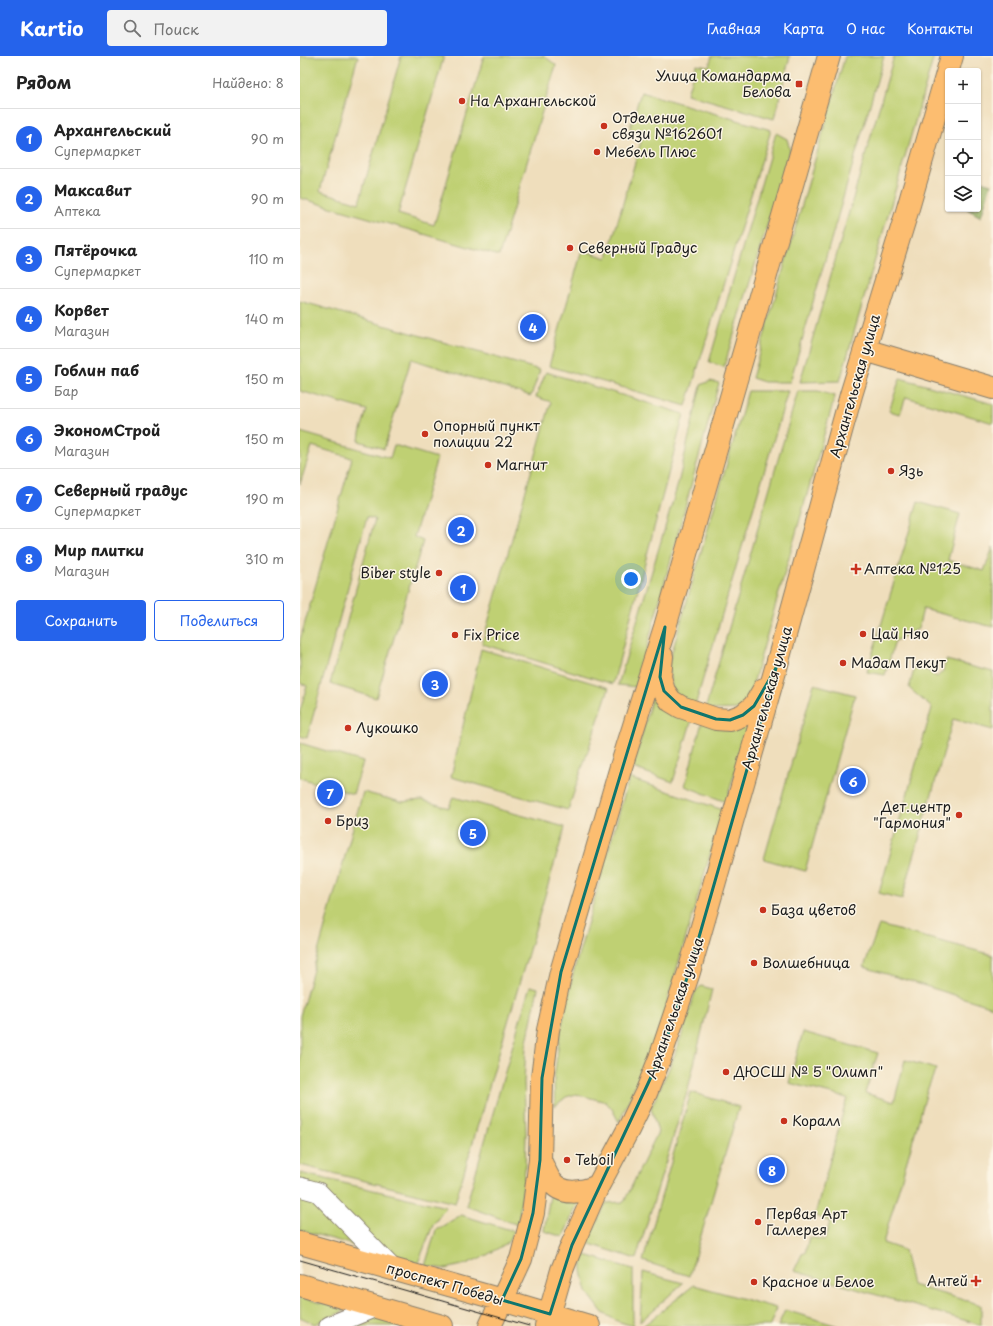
<!DOCTYPE html>
<html lang="ru">
<head>
<meta charset="utf-8">
<style>
  :root { --surface:#fff; --page:#f2f2f2; --text:#222; --muted:#767676; --line:#e0e0e0; --accent:#2563eb }
  body { margin:0; font-family:"Playpen Sans",sans-serif; background:var(--page); color:var(--text) }
  .controls { position:absolute; right:12px; top:12px; display:grid; overflow:hidden; border-radius:4px; box-shadow:0 1px 3px #0004 }
  .controls button { width:36px; height:36px; display:grid; place-items:center; padding:0; border:0; border-bottom:1px solid var(--line); background:var(--surface); color:var(--text); font:20px sans-serif }
  .you { position:absolute; left:331px; top:523px; width:14px; height:14px; margin:-10px; border:3px solid #fff; border-radius:50%; background:#1a73e8; box-shadow:0 0 0 6px #1a73e833 }
  .badge { display:grid; place-items:center; width:26px; height:26px; border-radius:50%; background:var(--accent); color:#fff; font-size:13px; font-weight:700 }
  .pin { position:absolute; translate:-50% -50%; border:2px solid #fff; box-shadow:0 1px 4px #0006 }
  .list { margin:0; padding:0; list-style:none }
  h2 { display:flex; justify-content:space-between; align-items:center; height:52px; margin:0; padding:0 16px; font-size:17px }
  h2 small { font-size:13px; font-weight:400; color:var(--muted) }
  .list li { display:grid; grid-template-columns:26px 1fr auto; gap:12px; align-items:center; box-sizing:border-box; height:60px; padding:0 16px; border-top:1px solid var(--line) }
  .list b { display:block; font-size:15px; white-space:nowrap }
  .list p { margin:0; font-size:13px; white-space:nowrap; color:var(--muted) }
  .list em { font-size:13px; font-style:normal; color:var(--muted) }
  .actions { display:flex; gap:8px; padding:12px 16px }
  .actions a { flex:1; padding:9px 0; border:1px solid var(--accent); border-radius:4px; text-align:center; font-size:14px; color:var(--accent) }
  .actions .main { background:var(--accent); color:#fff }
  .icon { flex:none; width:22px; height:22px; fill:none; stroke:currentColor; stroke-width:2; stroke-linecap:round; stroke-linejoin:round }
  .map { position:relative; flex:none; width:693px; height:1270px; overflow:hidden }
  header { display:flex; align-items:center; gap:24px; box-sizing:border-box; height:56px; padding:0 20px; background:var(--accent); color:#fff }
  header strong { font-size:19px }
  nav { display:flex; gap:22px; margin-inline-start:auto; font-size:14px }
  .search { width:280px; height:36px; background:var(--page); display:flex; align-items:center; gap:10px; box-sizing:border-box; padding:0 14px; border-radius:4px; color:var(--muted); font-size:15px }
  main { display:flex }
  aside { flex:1; background:var(--surface) }
  .map>svg:first-child { display:block }
  .green { fill:#bfd073; stroke:#6e7648 }
  .forest { fill:#97b265; stroke:#5a6740 }
  .lines { fill:none; stroke-linecap:round; stroke-linejoin:round }
  .minor-casing { stroke:#867d6c; stroke-width:21 }
  .major-casing { stroke:#867d6c; stroke-width:24 }
  .minor { stroke:#fff; stroke-width:19 }
  .major { stroke:#fcbd6f; stroke-width:22 }
  .tram { stroke:#1c1c1c; stroke-width:1 }
  .marked { fill:none; stroke:#0f766e; stroke-width:3; stroke-linejoin:round }
  .poi-dot { fill:#c8321e; stroke:#fcf5e5; stroke-width:1.5 }
  .labels { text-anchor:middle; stroke-width:3; stroke-linejoin:round; paint-order:stroke }
  .poi-label { font-size:14px; fill:#1c1c1c; stroke:#fcf5e5; text-anchor:start }
  .street-label { font-size:14px; fill:#1c1c1c; stroke:#fcf5e5 }
</style>
</head>
<body>
<header>
<strong>Kartio</strong>
<div class="search"><svg class="icon" aria-label="search" viewBox="0 0 24 24"><circle cx="10" cy="10" r="6"/><path d="M15 15l6 6"/></svg>Поиск</div>
<nav><a>Главная</a><a>Карта</a><a>О нас</a><a>Контакты</a></nav>
</header>
<main>
<aside>
<h2>Рядом<small>Найдено: 8</small></h2>
<ul class="list">
<li><span class="badge">1</span><div><b>Архангельский</b><p>Супермаркет</p></div><em>90 m</em></li>
<li><span class="badge">2</span><div><b>Максавит</b><p>Аптека</p></div><em>90 m</em></li>
<li><span class="badge">3</span><div><b>Пятёрочка</b><p>Супермаркет</p></div><em>110 m</em></li>
<li><span class="badge">4</span><div><b>Корвет</b><p>Магазин</p></div><em>140 m</em></li>
<li><span class="badge">5</span><div><b>Гоблин паб</b><p>Бар</p></div><em>150 m</em></li>
<li><span class="badge">6</span><div><b>ЭкономСтрой</b><p>Магазин</p></div><em>150 m</em></li>
<li><span class="badge">7</span><div><b>Северный градус</b><p>Супермаркет</p></div><em>190 m</em></li>
<li><span class="badge">8</span><div><b>Мир плитки</b><p>Магазин</p></div><em>310 m</em></li>
</ul>
<div class="actions"><a class="main">Сохранить</a><a>Поделиться</a></div>
</aside>
<div class="map">
<svg width="693" height="1270" viewBox="0 0 693 1270">
  <rect width="100%" height="100%" fill="#fcf5e5"/>
  <filter id="ink" filterUnits="userSpaceOnUse"><feTurbulence type="fractalNoise" baseFrequency=".025" numOctaves="2"/><feDisplacementMap in="SourceGraphic" scale="8" xChannelSelector="R" yChannelSelector="G"/><feConvolveMatrix kernelMatrix="1 2 1 2 8 2 1 2 1" color-interpolation-filters="sRGB"/></filter>
  <filter id="wash" filterUnits="userSpaceOnUse"><feTurbulence type="fractalNoise" baseFrequency=".012" numOctaves="4" result="noise"/><feDisplacementMap in="SourceGraphic" scale="16" xChannelSelector="R" yChannelSelector="G"/><feGaussianBlur stdDeviation="0.9" result="paint"/><feColorMatrix in="noise" values="0 0 0 0 0 0 0 0 0 0 0 0 0 0 0 0 0 1.4 0 .05"/><feComposite in="paint" operator="in"/></filter>
  <g filter="url(#wash)">
    <rect width="100%" height="100%" fill="#efdebc"/>
    <path class="green" d="M0,0h58l-38,135 39,12 42,-147h43l-46,158 36,11 50,-169h60l12,9 -57,191 -199,-58z
      M412,0h78l-16,63 -87,-25 9,-30 13,2z
      M545,0h39l-94,326h-26l-12,-4z
      M594,0h40l-94,325 -40,1z
      M341,36l130,38 -85,276 -137,-40 33,-116 25,8 36,-123 -14,-4z
      M476,77l11,6 3,11 -66,217 -15,-5z
      M0,245l240,69 -9,26 -120,-37 -27,90 -25,-8 1,-8 7,-23 -67,-19z
      M246,316l138,42 -71,270 -131,-40 69,-242 -15,-5z
      M600,322l93,26v19l-87,-26 -6,17 -11,-3z
      M410,325l9,2 -83,304 -18,-2 60,-201 23,-99z
      M448,335h40l-93,315 -22,-11 -5,-29z
      M498,335h20l17,5 -86,302 -9,11 -35,1z
      M0,376l90,26 4,-13 43,13 -23,79 9,4 -47,157 -46,-14 45,-165 -8,-2 -60,221 -7,-2v-25l7,-25 -7,-3v-43l52,-182 -40,-12 -12,38z
      M618,446l42,12 -12,46 36,11 9,-24v80l-70,-18 -5,20 -23,12 -10,34 -18,-3z
      M181,593l128,39 -41,122 -117,-33z
      M646,604l47,12v58l-40,-11 -51,180 -23,-6 53,-185 -23,-20 7,-25 21,14 6,-6z
      M514,628l41,11 -50,176 -41,-12z
      M355,630l37,33 -19,63 -40,-14z
      M450,664l-24,82 -41,-16 17,-64z
      M0,687l63,19 -10,32 -53,-16z
      M329,722l94,32 -60,206 -14,39 -30,67 -7,-13 -6,-7 -30,-8 -10,3 -11,9 -1,-27 6,-45 13,-60z
      M63,736l38,10 21,-2 27,8 4,-11 112,30 -110,376 -155,-38v-149z
      M579,869l114,30v52l-129,-40z
      M230,930l8,2 -12,59 -2,35 2,52 -1,35 -7,56 -52,-19z
      M401,930l11,3 -24,100 -52,170 -49,-16 19,-40 18,-1 34,-70 -7,-24 21,-46 14,-39 9,-31z
      M503,976l75,21 -13,40 29,9 11,-42 31,9 -8,19 -45,155 21,7 8,35 69,20v20l-187,-54 8,-17 3,-1 4,-16 16,3 5,-19 -9,-2 -6,-4 32,-117 -58,-15z
      M391,1036l48,15 -50,169 -46,-15z
      M0,1117l146,34 -13,18 -15,38 -118,-33z
      M251,1134l29,8 -17,39 -19,-6z
      M161,1159l53,16 -7,12 -20,12 -21,9 -20,5 -21,-3 11,-36z
      M282,1198l51,15v57l-16,-5 -14,-8 -16,-21 -5,-21z
      M343,1216l40,11 -43,39z
      M394,1229l82,23 -6,18h-127z
      M0,1241l46,13 -31,14 -15,-7z
      M485,1254l53,16h-60z
      M70,1257l33,8 -1,5h-68z"/>
    <path class="forest" d="M678,124l13,4 -10,33 -14,-8h11z"/>
  </g>
  <g filter="url(#ink)">
    <g class="lines">
      <g class="minor-casing">
        <path id="minor" d="M0,1131l18,5 75,77
          M29,1270l47,-19"/>
      </g>
      <g class="major-casing">
        <path id="major" d="M565,294l128,38
          M362,600l-2,21 4,14 7,10 10,6 35,12 14,1 13,-5 11,-9 10,-17
          M240,1104c3,6 6,14 10,20 12,17 32,12 48,6
          M0,1187l202,57 87,26
          M0,1229l142,41
          M190,1270l31,-67 12,-46 7,-53 2,-82 6,-48 13,-58 59,-202 45,-143 164,-571
          M246,1270l16,-56 10,-25 26,-59 31,-58 17,-35 14,-35 29,-86 87,-304 75,-273 55,-180 46,-159"/>
      </g>
      <use href="#minor" class="minor"/>
      <use href="#major" class="major"/>
      <path class="tram" d="M0,1204l229,66"/>
    </g>
  </g>
  <path class="marked" d="M365,571l-5,50 4,14 17,16 35,12 14,1 13,-5 11,-9 22,-38 -87,304 -29,86 -88,187 -22,69 -48,-14 19,-41 12,-46 7,-53 2,-82 19,-106z"/>
  <g class="poi-dot">
    <rect x="495" y="24" width="8" height="8" rx="2"/>
    <circle cx="162" cy="45" r="4"/>
    <circle cx="304" cy="70" r="4"/>
    <circle cx="297" cy="96" r="4"/>
    <circle cx="270" cy="192" r="4"/>
    <circle cx="125" cy="378" r="4"/>
    <circle cx="188" cy="409" r="4"/>
    <circle cx="591" cy="415" r="4"/>
    <path d="M554 507h4v4h4v4h-4v4h-4v-4h-4v-4h4z"/>
    <circle cx="139" cy="517" r="4"/>
    <circle cx="563" cy="578" r="4"/>
    <circle cx="155" cy="579" r="4"/>
    <circle cx="543" cy="607" r="4"/>
    <circle cx="48" cy="672" r="4"/>
    <circle cx="659" cy="759" r="4"/>
    <circle cx="28" cy="765" r="4"/>
    <circle cx="463" cy="854" r="4"/>
    <circle cx="454" cy="907" r="4"/>
    <circle cx="426" cy="1016" r="4"/>
    <circle cx="484" cy="1065" r="4"/>
    <circle cx="267" cy="1104" r="4"/>
    <circle cx="458" cy="1166" r="4"/>
    <path d="M674 1219h4v4h4v4h-4v4h-4v-4h-4v-4h4z"/>
    <circle cx="454" cy="1226" r="4"/>
  </g>
  <g class="labels">
    <g class="poi-label">
      <text x="491" y="25" text-anchor="end">Улица Командарма<tspan x="491" dy="16">Белова</tspan></text>
      <text x="170" y="50">На Архангельской</text>
      <text x="312" y="67">Отделение<tspan x="312" dy="16">связи №162601</tspan></text>
      <text x="305" y="101">Мебель Плюс</text>
      <text x="278" y="197">Северный Градус</text>
      <text x="133" y="375">Опорный пункт<tspan x="133" dy="16">полиции 22</tspan></text>
      <text x="196" y="414">Магнит</text>
      <text x="599" y="420">Язь</text>
      <text x="564" y="518">Аптека №125</text>
      <text x="131" y="522" text-anchor="end">Biber style</text>
      <text x="571" y="583">Цай Няо</text>
      <text x="163" y="584">Fix Price</text>
      <text x="551" y="612">Мадам Пекут</text>
      <text x="56" y="677">Лукошко</text>
      <text x="651" y="756" text-anchor="end">Дет.центр<tspan x="651" dy="16">"Гармония"</tspan></text>
      <text x="36" y="770">Бриз</text>
      <text x="471" y="859">База цветов</text>
      <text x="462" y="912">Волшебница</text>
      <text x="434" y="1021">ДЮСШ № 5 "Олимп"</text>
      <text x="492" y="1070">Коралл</text>
      <text x="275" y="1109">Teboil</text>
      <text x="466" y="1163">Первая Арт<tspan x="466" dy="16">Галлерея</tspan></text>
      <text x="668" y="1230" text-anchor="end">Антей</text>
      <text x="462" y="1231">Красное и Белое</text>
    </g>
    <g class="street-label">
      <text transform="translate(555 330) rotate(-74)" y="5">Архангельская улица</text>
      <text transform="translate(467 642) rotate(-74)" y="5">Архангельская улица</text>
      <text transform="translate(375 952) rotate(-71)" y="5">Архангельская улица</text>
      <text transform="translate(145 1228) rotate(16)" y="5">проспект Победы</text>
    </g>
  </g>
</svg>
<div class="controls">
<button>+</button>
<button>−</button>
<button><svg class="icon" aria-label="locate" viewBox="0 0 24 24"><circle cx="12" cy="12" r="6"/><path d="M12 2v4M12 18v4M2 12h4M18 12h4"/></svg></button>
<button><svg class="icon" aria-label="layers" viewBox="0 0 24 24"><path d="M12 4l9 5-9 5-9-5zM3 14l9 5 9-5"/></svg></button>
</div>
<div class="you"></div>
<div class="pin badge" style="left:163px;top:532px">1</div>
<div class="pin badge" style="left:161px;top:474px">2</div>
<div class="pin badge" style="left:135px;top:628px">3</div>
<div class="pin badge" style="left:233px;top:271px">4</div>
<div class="pin badge" style="left:173px;top:777px">5</div>
<div class="pin badge" style="left:553px;top:725px">6</div>
<div class="pin badge" style="left:30px;top:737px">7</div>
<div class="pin badge" style="left:472px;top:1114px">8</div>
</div>
</main>
</body>
</html>
